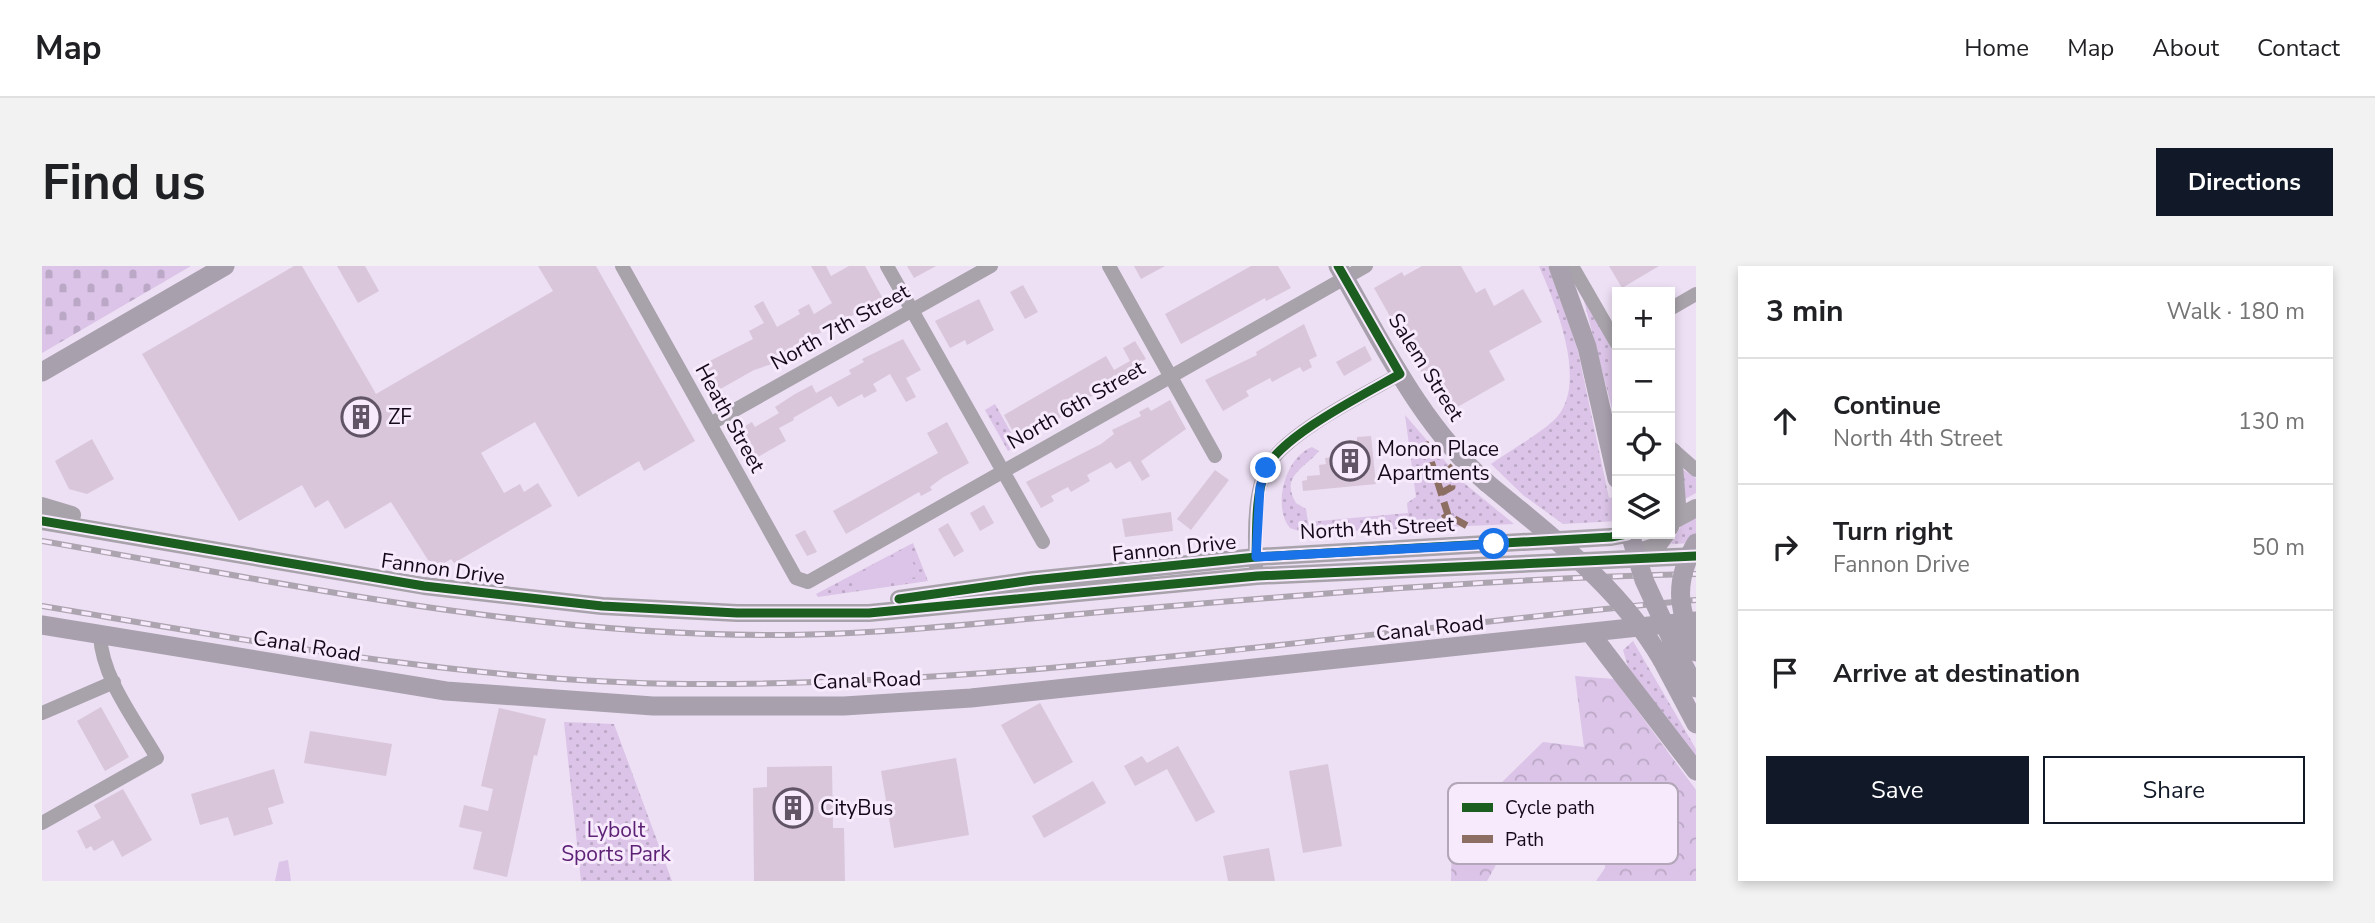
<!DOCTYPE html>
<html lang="en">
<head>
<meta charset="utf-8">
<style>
  :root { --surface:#fff; --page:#f2f2f2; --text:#202124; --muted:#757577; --line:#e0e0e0; --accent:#111827 }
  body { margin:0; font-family:"Nunito Sans",sans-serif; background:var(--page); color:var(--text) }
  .controls { position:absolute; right:21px; top:21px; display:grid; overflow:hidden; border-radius:0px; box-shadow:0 4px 10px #0003 }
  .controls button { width:63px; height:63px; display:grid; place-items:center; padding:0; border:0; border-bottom:2px solid var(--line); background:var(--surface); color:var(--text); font:35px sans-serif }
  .stop { position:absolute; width:21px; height:21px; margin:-16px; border:5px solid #1a73e8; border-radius:50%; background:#fff }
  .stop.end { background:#1a73e8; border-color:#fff; box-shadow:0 2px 7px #0008 }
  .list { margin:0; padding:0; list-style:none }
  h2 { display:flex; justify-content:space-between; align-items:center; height:91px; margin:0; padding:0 28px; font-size:30px }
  h2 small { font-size:23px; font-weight:400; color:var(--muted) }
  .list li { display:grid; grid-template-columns:46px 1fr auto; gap:21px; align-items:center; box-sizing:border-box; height:126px; padding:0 28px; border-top:2px solid var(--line) }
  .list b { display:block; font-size:26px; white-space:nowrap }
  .list p { margin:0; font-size:23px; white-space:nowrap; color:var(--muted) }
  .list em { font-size:23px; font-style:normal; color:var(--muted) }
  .actions { display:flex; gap:14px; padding:21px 28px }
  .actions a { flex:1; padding:16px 0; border:2px solid var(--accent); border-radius:0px; text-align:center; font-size:24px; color:var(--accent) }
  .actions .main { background:var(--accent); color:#fff }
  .icon { flex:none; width:38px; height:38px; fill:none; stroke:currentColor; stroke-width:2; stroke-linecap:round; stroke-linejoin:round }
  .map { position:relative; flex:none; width:1654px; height:615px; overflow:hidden; border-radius:0px }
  header { display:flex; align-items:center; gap:42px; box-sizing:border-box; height:98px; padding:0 35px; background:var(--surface); border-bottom:2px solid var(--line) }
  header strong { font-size:33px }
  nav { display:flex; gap:38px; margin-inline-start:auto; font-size:24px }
  .intro { display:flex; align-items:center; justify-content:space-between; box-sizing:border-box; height:168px; padding:0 42px }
  h1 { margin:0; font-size:49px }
  .button { padding:18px 32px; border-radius:0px; background:var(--accent); color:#fff; font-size:24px; font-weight:700 }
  main { display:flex; gap:42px; padding:0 42px }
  aside { flex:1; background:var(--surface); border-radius:0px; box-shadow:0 4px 10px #0003 }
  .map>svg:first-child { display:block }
  .grass { fill:url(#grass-dots) }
  .forest { fill:url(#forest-crowns) }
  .cemetery { fill:url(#cemetery-stones) }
  .garden { fill:#dbc4e7 }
  .building { fill:#d9c6db }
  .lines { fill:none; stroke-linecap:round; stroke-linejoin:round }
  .minor { stroke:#a8a2ab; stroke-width:14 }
  .tertiary { stroke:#a8a2ab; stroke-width:18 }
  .secondary { stroke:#a8a0ad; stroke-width:19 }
  .rail-casing { stroke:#aca4af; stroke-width:6 }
  .rail { stroke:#f6eafc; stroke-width:3.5; stroke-dasharray:10; stroke-linecap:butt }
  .secondary-bridge { stroke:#a8a0ad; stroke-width:19 }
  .quiet { stroke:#8d6e63; stroke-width:7; stroke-dasharray:14 7; stroke-linecap:butt }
  .cycleway-casing { stroke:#f6eafc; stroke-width:13 }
  .cycleway { stroke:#1b5e20; stroke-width:9 }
  .route { stroke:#1a73e8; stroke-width:9 }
  .labels { text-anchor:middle; stroke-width:6; stroke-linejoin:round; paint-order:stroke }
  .street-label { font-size:21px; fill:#140919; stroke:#f6eafc }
  .poi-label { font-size:21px; fill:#140919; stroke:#f6eafc; text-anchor:start }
  .park-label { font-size:21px; fill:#5d2276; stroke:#f6eafc }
  .key { fill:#f6eafc; stroke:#b2a6b8; stroke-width:2 }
  .key-label { font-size:19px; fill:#140919 }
</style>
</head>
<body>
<header>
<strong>Map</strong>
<nav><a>Home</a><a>Map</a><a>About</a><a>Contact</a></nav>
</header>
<div class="intro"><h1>Find us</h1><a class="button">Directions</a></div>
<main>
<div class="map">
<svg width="1654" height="615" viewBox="0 0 1654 615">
  <defs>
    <pattern id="grass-dots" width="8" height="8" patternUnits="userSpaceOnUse" patternTransform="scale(1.75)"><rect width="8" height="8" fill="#dbc4e7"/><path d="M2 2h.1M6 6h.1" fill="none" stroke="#bba7c6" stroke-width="1.8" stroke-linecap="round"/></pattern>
    <pattern id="forest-crowns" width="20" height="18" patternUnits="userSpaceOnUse" patternTransform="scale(1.75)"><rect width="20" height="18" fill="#dbc4e7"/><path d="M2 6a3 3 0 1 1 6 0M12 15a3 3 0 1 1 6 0" fill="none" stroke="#bba7c6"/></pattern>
    <pattern id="cemetery-stones" width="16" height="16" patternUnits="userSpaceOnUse" patternTransform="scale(1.75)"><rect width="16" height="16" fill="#dbc4e7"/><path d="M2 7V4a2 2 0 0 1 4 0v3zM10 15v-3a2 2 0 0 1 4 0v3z" fill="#bba7c6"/></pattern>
  </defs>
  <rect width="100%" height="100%" fill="#eddff4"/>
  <path class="grass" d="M1497,0h9l29,81 32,151 8,-2v25l-54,3 -40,-29 -32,-31c20,-14 44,-27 62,-43 38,-34 2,-118 -14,-155z
    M1542,35h3l30,59v68z
    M953,138l23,41 -10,6 -23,-41z
    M1363,149l59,68 50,41 -209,9 -15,-5c-18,-21 -5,-71 22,-81l7,4c-15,18 -39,25 -23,52l10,6 2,13 100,-9 -1,-10 9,-6z
    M1640,203l14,9v15l-11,6z
    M1654,252v25l-25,1 10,-18z
    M871,277l15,38 -110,16 -2,-3z
    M1591,375l63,108v10l-68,-92 -5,-17z
    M522,456l50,2 58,157h-91z"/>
  <path class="forest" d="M1533,410l39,3 82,111v91h-100l9,-13 2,-49 -40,3 -64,30 -16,29h-36l1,-50 91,-89 41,5z
    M246,594l3,21h-16l4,-19z"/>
  <path class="cemetery" d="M0,0h149l-149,87z"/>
  <path class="garden" d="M864,284l14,26 -58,14 -8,-14z"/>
  <path class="building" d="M252,0h8l74,128 177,-103 -15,-25h58l99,175 -51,30 -5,-10 -61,36 -43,-75 -54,31 23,40 16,-9 4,8 14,-9 14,23 -98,57 -3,-4 -10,6 -13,-5 -37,-58 -46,27 -17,-29 -13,8 -13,-23 -63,36 -97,-167z
    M295,0h28l14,25 -21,12z
    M769,0h15l5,10 18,-10h16l18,33 -93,50 -14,10 2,3 -24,8 -39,22 -15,-26 53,-27 -4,-8 15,-8 -10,-17 9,-5 14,26 23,-13 -2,-4 11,-6 5,10 18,-11z
    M865,0h29l-22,12z
    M1092,0h31l-24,13z
    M1209,0h27l13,22 -25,13 -1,-3 -84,46 -16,-30z
    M1380,0h39l15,27 9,-5 9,18 29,-17 19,33 -53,29 16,29 -60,34 -71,-126 28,-16 2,4z
    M1567,0h50l-37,22z
    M981,19l15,27 -13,7 -15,-27z
    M937,33l15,31 -27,15 -2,-5 -15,8 -15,-27z
    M1262,58l13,32 -8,4 3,7 -9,5 -3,-5 -28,15 -2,-4 -24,13 3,5 -26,15 -18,-31 52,-25 -1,-3z
    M861,73l18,31 -15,8 10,19 -10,5 -16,-28 -17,10 4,7 -13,7 -2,-4 -24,13 -7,-11 -38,22 1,2 -15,8 7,13 -30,17 -16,-29 12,-7 3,5 24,-14 -4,-6 20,-13 17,-9 4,8 35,-19 -2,-4 15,-8 -2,-3z
    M1093,75l11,18 -4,2 3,5 -85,48 1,3 -13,10 -30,14 -14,-26 102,-59 8,14 16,-9 -7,-13z
    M1323,80l7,14 -28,16 -8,-14z
    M1128,134l16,29 -45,32 9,15 -8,5 -12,-20 -14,8 -5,-7 -24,13 3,6 -19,11 -3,-5 -17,9 3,5 -13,7 -15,-26 75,-38 13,-10 -2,-4 29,-14 -2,-4 9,-5 3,4z
    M905,156l22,41 -27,15 -12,9 2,3 -11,6 -2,-4 -73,42 -13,-23 105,-58 -11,-20z
    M1329,170l5,48 -73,7 -1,-10 5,-1v-4l13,-1 -1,-10 7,-1 -1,-6 21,-2 -1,-10 12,-5v-4z
    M50,173l22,40 -27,15 -18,-5 -14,-28z
    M1173,204l14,10 -38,50 -14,-11z
    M942,239l10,18 -14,8 -10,-18z
    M1129,246l2,19 -48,6 -3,-18z
    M906,257l16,28 -10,6 -16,-28z
    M763,264l12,22 -10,4 -12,-21z
    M998,437l33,59 -39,22 -33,-59z
    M59,441l28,50 -24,14 -28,-50z
    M457,442l47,11 -9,37 -3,-1 -27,122 -34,-8 9,-37 -23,-5 5,-22 24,6 5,-22 -12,-3z
    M268,465l82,13 -6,32 -82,-13z
    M1136,480l37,66 -19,10 -29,-53 -32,17 -11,-20 18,-10 5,7z
    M914,492l13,77 -75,13 -13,-77z
    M1286,498l14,82 -39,7 -14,-82z
    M790,500l1,62h11l1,53h-91l-1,-93 14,-1v-20z
    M232,503l10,34 -16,5 5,16 -39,12 -6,-19 -28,8 -9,-31z
    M1051,515l13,22 -62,35 -12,-22z
    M81,523l29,51 -30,17 -9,-17 -19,11 -3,-5 -5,3 -9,-18 24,-13 -7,-13z
    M1227,582l6,33h-47l-5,-25z"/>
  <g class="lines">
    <path class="minor" d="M580,0l174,312 12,4 558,-316
      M845,0l156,276
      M1067,0l106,190
      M1530,0l45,78
      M1628,43l26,-15
      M668,158l281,-158
      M1629,182l25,22
      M1214,301c-2,-30 -3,-75 12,-101 19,-34 97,-72 132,-92
      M0,447l72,-31
      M0,557l115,-65c-21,-37 -55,-79 -57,-123"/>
    <path class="tertiary" d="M0,240l30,9
      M0,255l382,65 178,20 135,7h132l388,-37 439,-20
      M1628,256l26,-14
      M1628,261l7,-23 -4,-52
      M1594,287l21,-7 9,-12
      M857,333l134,-19 223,-23 355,-20 16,-3"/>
    <path class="secondary" d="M1296,0c44,76 82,158 149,217
      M1516,0l29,81 30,132
      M0,106l183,-106
      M0,359l404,66 207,15h191l127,-8 725,-77
      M1549,368l105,137
      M1620,394l34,64
      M1639,394l15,28"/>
    <g class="rail-casing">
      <path id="rail" d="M0,275c241,42 482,94 728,94 123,0 245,-16 367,-26 186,-16 373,-31 559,-35
        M0,340c215,36 428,76 646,78 338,2 673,-53 1008,-84"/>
    </g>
    <use href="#rail" class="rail"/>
    <path class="secondary-bridge" d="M1445,217c65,54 132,103 175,177
      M1588,268l14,46 37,80
      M1654,277c-24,41 -17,66 0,109"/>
    <path class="quiet" d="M1383,176l23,73 21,12 1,4
      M1399,227l11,-6 -2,-18 3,-3
      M1384,265l22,-16"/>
    <g class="cycleway-casing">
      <path id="cycleway" d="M0,255l382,65 178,20 135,7h132l388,-37 439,-20
        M1214,291c1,-28 -1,-59 9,-86 13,-34 102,-78 135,-97l-62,-108
        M857,333l134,-19 223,-23 355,-20 16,-3"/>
    </g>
    <use href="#cycleway" class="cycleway"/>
  </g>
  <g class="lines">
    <path class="route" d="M1224,202l-6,19 -4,70 238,-13"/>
  </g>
  <defs>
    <g id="building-ring" transform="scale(2.0125)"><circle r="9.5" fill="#f6eafc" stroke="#605466" stroke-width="1.5"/><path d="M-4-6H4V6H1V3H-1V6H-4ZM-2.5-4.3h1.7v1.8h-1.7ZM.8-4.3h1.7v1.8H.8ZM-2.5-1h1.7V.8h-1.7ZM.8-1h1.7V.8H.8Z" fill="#605466"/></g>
  </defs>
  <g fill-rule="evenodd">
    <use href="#building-ring" x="319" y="151"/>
    <use href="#building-ring" x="1308" y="195"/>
    <use href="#building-ring" x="751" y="542"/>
  </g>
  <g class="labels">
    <g class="street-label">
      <text transform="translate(798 61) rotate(-29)" y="7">North 7th Street</text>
      <text transform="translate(1384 101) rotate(58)" y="7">Salem Street</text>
      <text transform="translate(1034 139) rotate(-30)" y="7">North 6th Street</text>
      <text transform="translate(688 152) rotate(61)" y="7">Heath Street</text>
      <text transform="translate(1335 262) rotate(-3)" y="7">North 4th Street</text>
      <text transform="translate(1132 282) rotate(-6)" y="7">Fannon Drive</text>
      <text transform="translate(401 303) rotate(8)" y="7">Fannon Drive</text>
      <text transform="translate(1388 362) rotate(-6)" y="7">Canal Road</text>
      <text transform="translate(265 380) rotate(9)" y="7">Canal Road</text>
      <text transform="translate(825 414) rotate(-2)" y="7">Canal Road</text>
    </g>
    <g class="poi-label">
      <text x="346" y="158">ZF</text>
      <text x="1335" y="190">Monon Place<tspan x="1335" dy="24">Apartments</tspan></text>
      <text x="778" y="549">CityBus</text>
    </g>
    <g class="park-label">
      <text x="574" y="571">Lybolt<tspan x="574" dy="24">Sports Park</tspan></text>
    </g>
  </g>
  <rect x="1406" y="517" width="230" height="81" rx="10" class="key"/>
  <rect x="1420" y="537" width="31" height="9" fill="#1b5e20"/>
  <rect x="1420" y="569" width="31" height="8" fill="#8d6e63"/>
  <g class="key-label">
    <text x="1463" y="548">Cycle path</text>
    <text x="1463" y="580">Path</text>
  </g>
</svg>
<div class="controls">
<button>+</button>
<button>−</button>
<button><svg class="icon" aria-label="locate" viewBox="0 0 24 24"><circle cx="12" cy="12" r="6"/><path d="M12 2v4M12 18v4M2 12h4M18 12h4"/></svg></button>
<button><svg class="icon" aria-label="layers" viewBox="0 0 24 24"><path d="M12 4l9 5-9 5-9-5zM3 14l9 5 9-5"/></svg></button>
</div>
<div class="stop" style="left:1452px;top:278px"></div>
<div class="stop end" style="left:1224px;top:202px"></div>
</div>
<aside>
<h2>3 min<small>Walk · 180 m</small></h2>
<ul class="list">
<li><svg class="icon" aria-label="ahead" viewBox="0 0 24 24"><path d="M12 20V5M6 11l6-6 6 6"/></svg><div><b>Continue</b><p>North 4th Street</p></div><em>130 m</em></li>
<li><svg class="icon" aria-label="right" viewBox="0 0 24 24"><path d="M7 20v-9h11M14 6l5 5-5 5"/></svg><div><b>Turn right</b><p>Fannon Drive</p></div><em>50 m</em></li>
<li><svg class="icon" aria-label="arrive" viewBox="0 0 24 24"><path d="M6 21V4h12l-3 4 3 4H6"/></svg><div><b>Arrive at destination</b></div></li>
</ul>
<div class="actions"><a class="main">Save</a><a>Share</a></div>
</aside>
</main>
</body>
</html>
